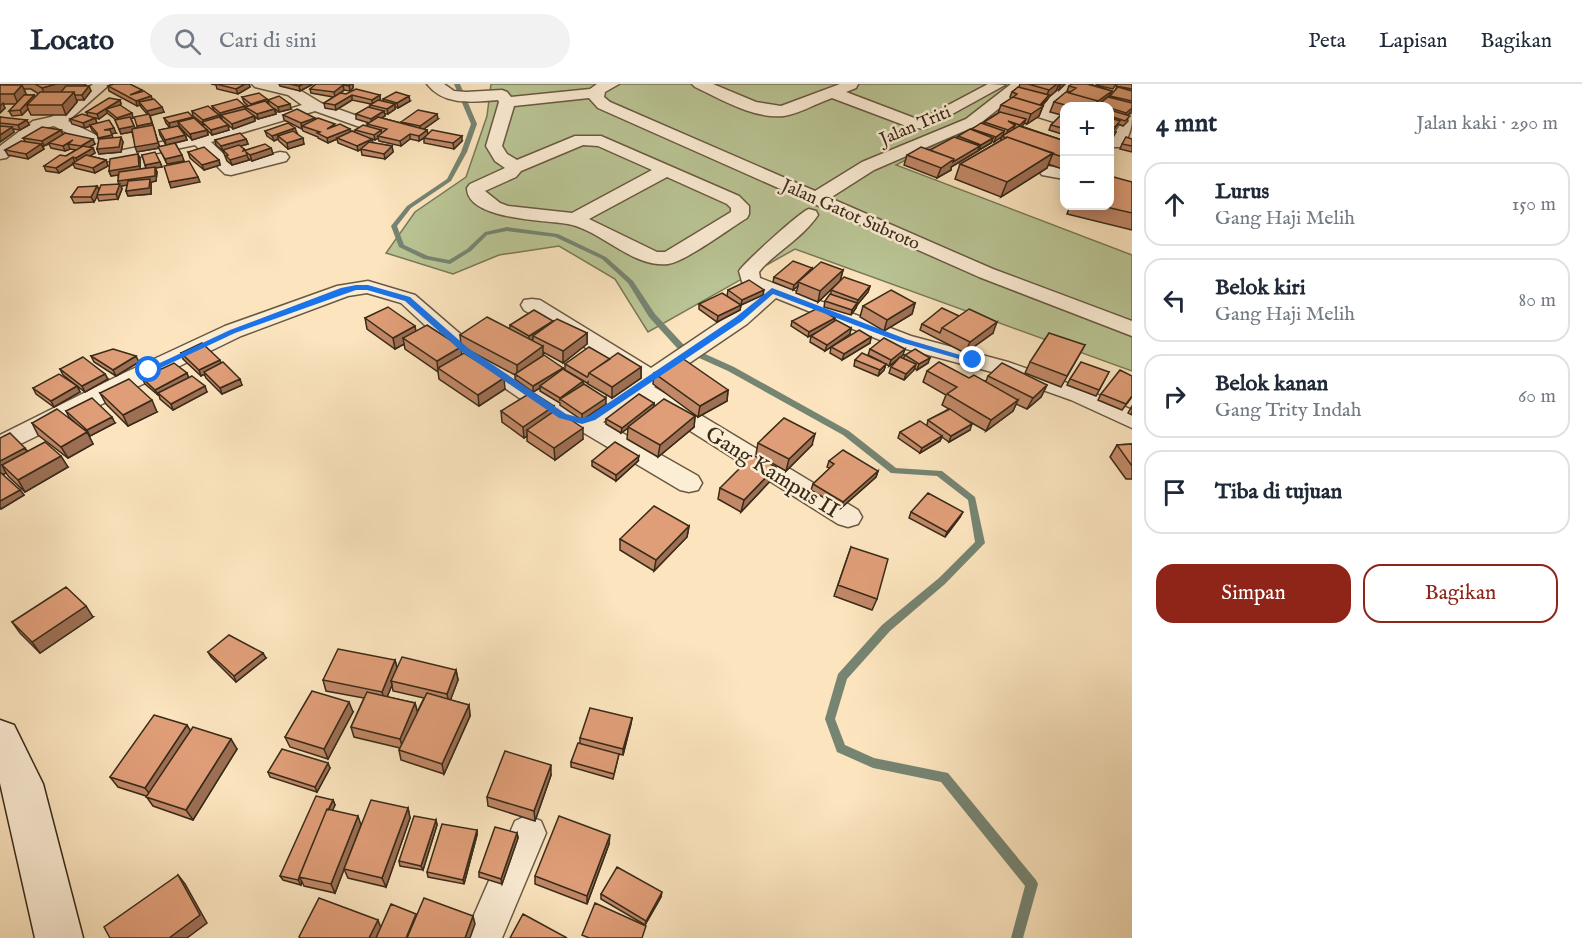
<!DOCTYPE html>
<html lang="id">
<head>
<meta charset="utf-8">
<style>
  :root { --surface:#fff; --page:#f2f2f3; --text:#1f2937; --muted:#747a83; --line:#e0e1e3; --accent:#8f2418 }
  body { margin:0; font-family:"IM FELL English",serif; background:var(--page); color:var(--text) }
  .controls { position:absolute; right:18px; top:18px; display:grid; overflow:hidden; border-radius:12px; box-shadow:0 3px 15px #0003 }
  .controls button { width:54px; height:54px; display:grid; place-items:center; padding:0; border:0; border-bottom:2px solid var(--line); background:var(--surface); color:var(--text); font:30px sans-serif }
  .stop { position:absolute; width:18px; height:18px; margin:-14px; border:4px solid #1a73e8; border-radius:50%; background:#fff }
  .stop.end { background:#1a73e8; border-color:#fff; box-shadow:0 2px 6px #0008 }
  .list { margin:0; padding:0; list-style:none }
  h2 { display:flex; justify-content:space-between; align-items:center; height:78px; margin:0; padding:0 24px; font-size:26px }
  h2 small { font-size:20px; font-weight:400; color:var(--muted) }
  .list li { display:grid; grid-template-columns:39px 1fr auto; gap:18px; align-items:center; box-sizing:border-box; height:84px; margin:0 12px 12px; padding:0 12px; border:2px solid var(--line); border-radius:18px }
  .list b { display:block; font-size:22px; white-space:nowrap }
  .list p { margin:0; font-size:20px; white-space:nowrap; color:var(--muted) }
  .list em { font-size:20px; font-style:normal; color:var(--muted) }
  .actions { display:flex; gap:12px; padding:18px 24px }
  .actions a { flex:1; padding:14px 0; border:2px solid var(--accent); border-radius:18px; text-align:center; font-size:21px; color:var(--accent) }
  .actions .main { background:var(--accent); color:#fff }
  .icon { flex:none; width:33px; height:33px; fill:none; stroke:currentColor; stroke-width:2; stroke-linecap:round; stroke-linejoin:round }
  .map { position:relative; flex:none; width:1132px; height:854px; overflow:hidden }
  header { display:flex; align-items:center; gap:36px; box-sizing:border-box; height:84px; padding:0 30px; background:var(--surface); border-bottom:2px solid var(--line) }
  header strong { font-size:28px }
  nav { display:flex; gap:33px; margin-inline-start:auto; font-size:21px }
  .search { width:420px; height:54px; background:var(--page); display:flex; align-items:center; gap:15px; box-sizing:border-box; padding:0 21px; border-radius:33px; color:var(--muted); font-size:22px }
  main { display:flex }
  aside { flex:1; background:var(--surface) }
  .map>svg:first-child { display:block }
  .green { fill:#bac595; stroke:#7a7857; stroke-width:1.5 }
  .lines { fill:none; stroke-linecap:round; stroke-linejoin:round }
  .stream { fill:#768472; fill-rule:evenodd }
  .street-casing { stroke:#6a5942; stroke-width:3 }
  .secondary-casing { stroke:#392b19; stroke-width:3 }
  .street { fill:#fcedd5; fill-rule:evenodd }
  .secondary { fill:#fcedd5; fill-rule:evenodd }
  .wall { fill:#c18867; stroke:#392b19; stroke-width:1.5; fill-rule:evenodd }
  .shaded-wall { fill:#9d6f54; stroke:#392b19; stroke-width:1.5 }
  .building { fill:#e09e78; stroke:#392b19; stroke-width:1.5 }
  .route { fill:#1a73e8 }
  .labels { text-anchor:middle; stroke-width:5; stroke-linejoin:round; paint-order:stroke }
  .far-street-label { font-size:18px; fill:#392b19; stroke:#fcedd5 }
  .street-label { font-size:22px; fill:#392b19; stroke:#fcedd5 }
</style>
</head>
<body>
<header>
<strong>Locato</strong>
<div class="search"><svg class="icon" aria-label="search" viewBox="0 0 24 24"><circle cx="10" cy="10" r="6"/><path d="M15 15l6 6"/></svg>Cari di sini</div>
<nav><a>Peta</a><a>Lapisan</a><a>Bagikan</a></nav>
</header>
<main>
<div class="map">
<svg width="1132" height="854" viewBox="0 0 1132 854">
  <rect width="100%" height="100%" fill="#fbe4be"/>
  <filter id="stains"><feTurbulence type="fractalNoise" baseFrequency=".00333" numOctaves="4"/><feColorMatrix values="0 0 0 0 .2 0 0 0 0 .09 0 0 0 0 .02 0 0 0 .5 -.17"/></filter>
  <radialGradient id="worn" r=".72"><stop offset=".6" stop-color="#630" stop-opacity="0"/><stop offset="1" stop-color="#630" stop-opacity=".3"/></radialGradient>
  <path class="green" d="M491,0h532l-41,37 -86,44 236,90v116l-337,-122 -147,83 -33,-53 -56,-33 -60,9 -46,19 -67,-21 29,-41 51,-35 21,-61z"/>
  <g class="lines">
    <path class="stream" d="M454,0h6l17,40 -10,28 -16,29 -40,27 -14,18 7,19 24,11 21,4 18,-11 18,-17 22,-5 51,7 48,23 27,24 22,33 28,30 51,23 115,64 47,37 46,3 33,26 10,46 -2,2 -38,39 -55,47 -43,48 -12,40 10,26 29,13 74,15 88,107 2,4 -15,54h-12l14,-52 -84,-104 -68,-14 -36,-16 -12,-33 13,-45 44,-49 57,-47 36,-36 -7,-42 -31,-24 -46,-3 -48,-38 -115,-64 -51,-23 -28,-31 -21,-34 -26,-24 -47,-22 -48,-6 -20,4 -16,16 -21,13 -26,-5 -25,-12 -8,-21 16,-20 40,-27 14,-27 10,-28z"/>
    <g class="street-casing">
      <path id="street" d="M93,0h17l-42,37 32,16 4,13 10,2 114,-24 74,-23 -14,-10 -33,-8 -3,-3h27l19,5 23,14 56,20 2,3 -8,5 -56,-20 -104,31 23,22 46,-12 6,1 3,4 -3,4 -55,14 -6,-1 -30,-29 -81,17 -24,-4 -4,-15 -32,-17 -10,2 -38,30 -6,1v-13l33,-25 18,-4 12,-6z
        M427,0h17l10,7 12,1 36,-2 5,2 4,5 79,-8 7,-5h22l-14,8 -1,5 6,5 205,89 47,-29 104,-43 45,-35h17l-17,15 27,8 21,-19 -4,-4h21l-1,5 -23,22 12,4v10l-62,-19 -24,19 -104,45 -44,28 163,71 139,52v15l-153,-59 -381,-169 -9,-10 -75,8 -12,40 5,8 10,6 58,-24h26l138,60 10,10v8l-2,4c-17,10 -62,44 -79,46 -36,4 -67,-34 -100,-40 -22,-4 -101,-4 -101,-36l3,-4 35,-16 -10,-7 -9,-15 13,-44 -1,-2c-25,2 -54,6 -71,-16zM583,61l15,1 54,24 -80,43 -64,-7 -8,-3 -15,-12 31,-14 5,-6zM667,93l60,27 4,4v4l-66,40h-8l-68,-33z
        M692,0h21l43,18 25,4 59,-22h18l-2,4 -10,4 71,27h5l66,-35 17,1 -80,44 -16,-2 -77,-29c-15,5 -33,16 -48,18 -31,3 -63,-17 -89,-29z
        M1132,30c0,14 -2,21 -10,33h-12v-7l16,-24z
        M1048,82l16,3v10l-22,-4 -3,-4 3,-4z
        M809,125l7,2 2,4c-14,21 -37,34 -55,52l-4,5 1,6 151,58 97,26 79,28 45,20v18l-61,-28 -79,-28 -97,-26 -119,-48 -29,26 -93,63 204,123 4,7 -4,7 -10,3 -10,-3 -200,-126 -35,24 95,54 4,7 -4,7 -9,2 -9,-2 -106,-63 -20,-5 -97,-67 -56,-52 -34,-10 -19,3 -107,40 -241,118v-19l124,-62 101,-47 112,-40 31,-5 47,14 58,50 98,65 12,2 52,-34 -111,-68 -3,-5 3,-5 8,-1 8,1 111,68 80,-54 28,-22 -16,-7 -4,-14c7,-10 62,-60 70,-62z
        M528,731l13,6 5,12 -44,105h-38l51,-117z"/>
    </g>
    <g class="secondary-casing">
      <path id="secondary" d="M0,636l14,5 29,59 40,154h-48l-35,-155z"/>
    </g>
    <use href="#street" class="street"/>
    <use href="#secondary" class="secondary"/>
  </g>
  <path class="wall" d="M0,0h85l6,7 -7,9h-7v2l-11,13h-35l-3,-6 -6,6 -10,1 -3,-5 7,-7h-13l2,4 -5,5zM24,5h7l8,5 -4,3 -1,-2h-9l1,-1z
    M211,0h38l1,3 -12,7 -21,-5 -1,-4z
    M279,0h34l-13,7 -20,-5z
    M316,0h37v4l-3,3 -6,-1 -3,3 5,1 34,1v5l-1,1 5,1 -1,-3 27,2 -12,7 -3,-1v2l-7,5h-3v2l-3,2 19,5v-1l37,-3 -14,10 3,1 1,4 34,7 -8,8 -30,-6v-5l-5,3 -9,-2 -9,7 -22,-5 -1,-3 -3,2 -3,-1 1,4 19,3 1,6 -8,7 -23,-4 -1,-6 -3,2 -20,-8 -1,-4 -9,4 -10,-5v-1l-15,-6 -1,-2 -18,-9 -1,-5 33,4 35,12 4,1v-2l13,-4 -1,-2 2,-1 -13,-4v-5l14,-7v-2l1,-1 -19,-4 -16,10 -11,-2 -1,-5 9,-6 -22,-4 -1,-4z
    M1020,0h45l-6,6h-2l-8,7 -2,3 -5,6h1l-4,10 -12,8 -3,-1 -3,3 44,15v29l-17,-6 -1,4 -46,29 -46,-18 5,-15 40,-23 2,-5 -8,6 -3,-1v2l-40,24v3l-14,8 -33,-13 3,-10 23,-5 54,-26v-2l14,-9 3,-8 11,-7 -2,-1 2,-5 7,-5z
    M1072,0h21l-1,1 20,6 -4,6h2l5,-6 3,-7h14v27l-5,4 1,6 -5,5 -5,-2 -5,7 3,1 -6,11v-37h-13l9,-8 -10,8h-31v10l-15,-4 4,-10 17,-10 -4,-1 2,-5z
    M1097,0h19l-3,5 -17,-4z
    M108,2l34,4v2l9,4 1,3 12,13 -14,3 9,32 7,-2 -6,-10 -1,-5 11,-2 -4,-5 -2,-5 29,-1v1l10,8 -1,-3 -9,-7 -1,-5h22l-2,-5h33l1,3 -1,-2 3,-1 -4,-4 -2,-5 27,7 -1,-4 23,9 -12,3 -4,-3 1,5 -18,5 -4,-3 1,5 -22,8 -11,-9v-2l-3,-2 10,14 -17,5 -5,-5 1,5 -16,5 -13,-14 6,9 2,5 -12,3 9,18 -17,3 -8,-16 -22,4 -5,-20 -11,2 -6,-14h1l-9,-7 -8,6 -4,-1 2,5 -3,1 22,9 -5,1 2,4 10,4 -2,10 -22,2 -2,-5 2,-8 -1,-5 -6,-6 -2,-4 -5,2 -13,-4 -2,-5 18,-3 -2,-4 34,-12 1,4 -1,1 13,13 -2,1 4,9h2l11,-13 -7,-8 -1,-2 -3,1 -28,-15z
    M0,33l29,8 -9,5 -7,-1 1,3 -14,10z
    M1065,34v17l-16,-5 2,-5z
    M61,46l1,5 33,9 -5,3 3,1 2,5 -5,3 16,4 2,6 -13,7 -20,-5 -2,-4 -14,9 -13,-2 -2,-5 22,-10 10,-6 -6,-1 -5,2 -14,-3 -2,-4 -5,2h-2l2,3 -16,10 -20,-4 -3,-5 20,-9 -2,-3z
    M265,47l32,2 7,11 -16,5 -9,-8 -1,-2 -4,2 -7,-5z
    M246,55l2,5 -8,2 5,4 26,-2 2,6 -21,7 -4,-3 1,2 -17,5 -5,-4 -4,-10 -7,-6 -1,-5z
    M1132,55v13l-12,-3 2,-5z
    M188,68l31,8 1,5 -16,5 -14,-12z
    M138,70l2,5v10l6,-1 -4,-13 18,7 2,5 -7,1 2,4 -1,9 -5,1v12l-23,2 -2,-5 1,-6 -6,1 1,3 -4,10 -19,2 -2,-5 -3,6 -20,1 -3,-6 26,-11 2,4 20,-6 -1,-9 -7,1 -2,-5z
    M1132,98v48l-65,-16 3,-8h40z
    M812,184v2h31l-3,11 -22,21 -22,-9 2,-7 -5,4 -20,-8 1,-5z
    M870,202l-2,6 -11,13 -1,3 -5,7 -27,-8 1,-6 6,-7v-4z
    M728,206l35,5 -22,10 -1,5 -23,12 -18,-13v-5l28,-8z
    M915,219l-3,11 -28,17 -24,-14 3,-11z
    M959,232l34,17 -28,20 -45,-23 2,-6z
    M365,234l51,13 46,23 43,35 -26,17 -40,-27 -1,-7 -33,-23 -1,-5 -9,5 -28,-20z
    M835,234l-1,3 17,7 -1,6 -25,17 -15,-9 1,-6 5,-3 -8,4 -17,-11 1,-5z
    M553,238l34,11v11l-24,19 -20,-11v4l20,13 20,12v3l23,20 -24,16 -22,-15v-2l-20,-12v-3l-7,4 -18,-13v-4l-54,-29 -1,-11 50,-6v-4z
    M871,253l-1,6 -28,17 -12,-7 1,-6z
    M1085,261l-24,42 -36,-14 5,-11z
    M870,265l33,6 -14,11 -3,-2 -2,6 -6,6 -24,-10 1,-6 27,2 -14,-7z
    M181,269l40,10 21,22 -20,9 -16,-16 -2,-4 -3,2 -18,-17z
    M905,271l23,8 -11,7 -3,-2 -10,12 -15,-7 2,-6 12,-8z
    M91,272l48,6 -23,14 -22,-14z
    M610,275l31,8v11l-29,20 -24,-14v-2l-1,1 -22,-13v-6z
    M60,285l48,10 -23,13 -22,-17z
    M927,287l59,10 2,-5 59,9 -6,12 -14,12 -11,-5 -3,7 -27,20 -21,-12 5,11 -21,12 -7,-5 -2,4 -20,12 -22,-15 2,-6 27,-7 1,-5 21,-11 -7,-4 4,-10 -23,-13z
    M1109,288l-13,24 -29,-11 3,-6z
    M187,289l1,4 19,15 -34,18 -13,-11 -1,-4h-1l-13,-11 -3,-6z
    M654,289l74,17 -1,11 -29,16 -45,-33z
    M1132,292v21l-10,13 -24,-10 3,-6z
    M77,302l3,6 -26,15 -18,-13 -3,-6z
    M100,309l57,19 -29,14 -22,-22z
    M654,319v4l41,9 -1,11 -36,30 -31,-18 1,-11 -7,5 -15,-9v-5z
    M554,322v5l29,28 -28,21 -28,-19v-5l-3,2 -22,-16 -1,-11z
    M1132,322v9l-4,-2z
    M66,327l49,12 -25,13 -2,-2 5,10 -25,14 -30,-23 -6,-12 50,6 -13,-12z
    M0,354l28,13 40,16 -43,25 -16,-15 -3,-4 -3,2 17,15 4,5 -23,14 -1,-1z
    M758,359l54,2 -26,26 -30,-17z
    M1132,360v35h-6l-16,-22 7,-12z
    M592,377h46l-22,20 -24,-15z
    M829,377l49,10 -2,6 -35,31 -30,-18 2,-6 17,-16 -3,-1z
    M773,394l-32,34 -23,-13 2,-11z
    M911,428l49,5 -15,20 -36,-19z
    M689,442l-2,11 -33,34 -34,-21v-11z
    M851,463l26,52 -5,11 -38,-14z
    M93,533l-53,36 -20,-20 -8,-11z
    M208,568l58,6 -30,24 -25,-25z
    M395,576l2,8 59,2 2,10 -8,20 19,5 1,11 -26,58 -43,-14 -2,-10 1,-2 -46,-11 -3,-10 13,-29 -38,-7 -3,-11zM392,601l1,6 31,7 -7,14 -2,-9 -28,-6z
    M353,628l-25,47 -38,-12 -5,-10z
    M632,634l-9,37 -4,-1 -6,25 -42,-12v-5l9,-19v-5z
    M191,647l46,18 -44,71 -40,-14 -7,-10 -28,-9 -8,-10z
    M330,684l-13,24 -47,-15 -2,-5z
    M551,691l-16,46 -47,-15 -1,-9z
    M333,716l2,5 -3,5 29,15 47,-17 2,10 -24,69 -38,-9 -4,-9 -9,24 -31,-7 -2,-4 -1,3 -18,-5 -3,-4z
    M436,736l1,5 -14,45 -23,-4 -1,-5z
    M477,746v5l-13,49 -36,-7 -1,-5z
    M517,749l1,5 -16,46 -23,-7v-5z
    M609,760l-22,60 -52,-20v-8z
    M601,810l60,3 -16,28 -44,-26z"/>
  <path class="shaded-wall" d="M56,0h29v2l-39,12 -4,-10z
    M245,0h4l1,3 -12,7 -2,-5z
    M303,0h10l-13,7 -1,-5z
    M351,0h2v4l-3,3 -1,-5z
    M1057,0h2l-3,7 -7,6 -2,3 -9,9 5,-3 -4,10 -12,8 4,-10 14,-14 4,-10z
    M1062,0h3l-6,6 1,-5z
    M22,1l4,9 -8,10 -4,-10z
    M343,1l1,5 -9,7 -1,-5z
    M89,2l2,5 -7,9 -2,-5z
    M1112,7l-2,4 -14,11h-4l2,-2z
    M74,8l3,10 -11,13 -4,-10z
    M34,11l2,5 -9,5 1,4 -6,6 -2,-5z
    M352,11v5l-16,10 -1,-5z
    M380,11v5l-8,5v-5z
    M151,12l2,5 -14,1 1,3 -3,1 -1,-5z
    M409,12l1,5 -12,7 -1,-5z
    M267,15l1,5 -16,5 -1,-5z
    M120,16l1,4 -11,8 -4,-3 1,4 -8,6 -2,-5z
    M3,19l2,5 -5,5v-7z
    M290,20l1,5 -12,3 -1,-5z
    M395,20v5l-7,5 -1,-5z
    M245,22l1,5 -25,4v3l-1,-5z
    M162,23l2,5 -15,4 -2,-5z
    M1132,24v3l-8,7 2,-5z
    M274,25l2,5 -18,5 -1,-5z
    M384,27l1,5 -13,8 -1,-5z
    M132,29l1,5 -14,5 -2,-5z
    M437,30l1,5 -17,12 -1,-5z
    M219,31l2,5 -17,5 -1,-5z
    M254,32l1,5 -22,8 -1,-5z
    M193,33l1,5h-16l1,4 -9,2 -1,-5z
    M95,34l2,5 -12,5 -2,-5z
    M315,34l1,5 -14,3v3l-1,-6z
    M1026,35l-2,5 -6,6 2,-5z
    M27,36l2,5 -9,5 -2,-5z
    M152,39l8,25 -23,4 -2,-5 3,-16 -1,-5z
    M228,41l1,5 -17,5 -1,-5z
    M1015,41l-2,5 -7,5 2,-5z
    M134,42l2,5 -15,3 -2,-5z
    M12,43l2,5 -14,10v-7z
    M114,44l2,5 -11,2 -1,-5z
    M295,44l2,5 -16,5 -3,-2v3l-4,2 -2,-5z
    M350,45l1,5 -14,4v1l-9,4 -1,-5z
    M61,46l2,5 -19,11 -2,-5z
    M207,46l1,5 -16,5 -2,-6z
    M381,46l1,5 -4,1v2l-3,2 -1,-5z
    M427,46l1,5 -9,6v-5z
    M1004,47l-1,5 -9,6 2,-5z
    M410,50v5l-9,7 -1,-5z
    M112,51l2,5 -14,3 -2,-5z
    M185,51l2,5 -21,5 -1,-5z
    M462,52v5l-8,8 -1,-6z
    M121,53l2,5 -2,10 -22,2 -2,-5z
    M303,54l1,6 -16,5 -1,-6z
    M993,54l-2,5 -12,7 2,-5z
    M93,55l2,5 -12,7 -2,-5z
    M246,55l2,5 -25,7 -2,-5z
    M372,55l1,5 -15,7 -1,-5z
    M73,56l-5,4 2,5 -5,2 -2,-5z
    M41,60l3,5 -16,10 -2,-5z
    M392,62l1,6 -8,7 -1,-5z
    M980,62l-2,5 -27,16v3l-14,8 4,-10 13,-9z
    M93,64l2,5 -17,10 -2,-5z
    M271,64l2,6 -21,7 -2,-6z
    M244,65l5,11 -17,5 -2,-5z
    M1053,69l-6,15 -46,29 6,-15z
    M138,70l2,5v13l-29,4 -2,-5z
    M182,71l2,6 -17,3 -2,-5z
    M73,73l2,6h-2v1l-14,9 -3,-5z
    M106,76l2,6 -13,7 -2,-5z
    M219,76l1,5 -16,5 -2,-5z
    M160,78l2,5 -7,1 2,4 -1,9 -5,1v12l-23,2 -2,-5 24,-9 -29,4 1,3 -4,10 -2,-5 3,-9 -1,-4 29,-11 -2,-5z
    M198,93l2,5 -29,6 -2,-6z
    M97,102l3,5 -6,11 -3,-5z
    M812,184l-1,6 -13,8v4l-5,4 1,-5z
    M843,186l-3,11 -22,21 2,-11z
    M870,202l-2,6 -11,13 -1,3 -5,7 1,-5 5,-7 1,-3z
    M764,206l-1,5 -22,10 1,-5z
    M915,219l-3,11 -28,17 3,-11z
    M741,221l-1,5 -23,12 1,-6z
    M835,234l-1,6 -26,13 1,-5z
    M553,237v5l-20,10v3l-4,2v-5z
    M997,238l-4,11 -28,20 5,-11z
    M415,242l2,11 -14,1 1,6 -9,5 -2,-11z
    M851,244l-1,6 -25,17 2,-6z
    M587,249v11l-24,19v-12z
    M871,253l-1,6 -28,17 2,-6z
    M543,262v12l-26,18v-11z
    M461,263l1,11 -24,10v4l-1,-11z
    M905,265l-2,6 -14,11 2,-6z
    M136,272l3,6 -23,14 -3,-6z
    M930,274l-2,5 -11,7 2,-6z
    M220,276l2,6 -21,10 -2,-6z
    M886,280l-2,6 -6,6 2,-6z
    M916,280l-2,6 -10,10 2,-6z
    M641,283v11l-29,20v-11z
    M563,284v5l-23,13v2l-7,4v-6z
    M187,289l2,6 -31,14 1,2h-1l-3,-5z
    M105,290l3,5 -23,13 -3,-6z
    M504,294l1,11 -26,17 -1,-11z
    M240,295l2,6 -20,9 -2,-6z
    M583,297v6l-23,13v-2z
    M1047,301l-6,12 -14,12 6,-11z
    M77,302l3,6 -26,15 -3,-6z
    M205,302l2,6 -34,18 -2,-6z
    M728,306l-1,11 -29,16 2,-11z
    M606,314v6l-24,16v-6z
    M152,316l5,12 -29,14 -5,-11z
    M1018,316l-5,11 -27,20 5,-11z
    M654,319v6l-33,24 1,-5z
    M554,322v12l-27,12v6l-3,2 -1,-11z
    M695,332l-1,11 -36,30 2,-12z
    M112,333l3,6 -25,13 -3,-6z
    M972,340l-2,6 -21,12 2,-6z
    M583,344v11l-28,21 -1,-12z
    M87,348l6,12 -25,14 -7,-11z
    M815,350l-3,11 -26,26 3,-12z
    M942,352l-2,5 -20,12 2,-5z
    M25,364l7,11 -30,6 4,8 -6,3v-15z
    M61,372l7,11 -43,25 -7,-12z
    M639,372l-1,5 -22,20v-6z
    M776,383l-3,11 -32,34 3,-12z
    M878,387l-2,6 -35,31 2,-6z
    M20,406l4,5 -23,14 -1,-2v-6z
    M963,428l-3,5 -15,20 2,-5z
    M689,442l-2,11 -33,34 2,-11z
    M86,522l7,11 -53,36 -8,-11z
    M263,569l3,5 -30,24 -2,-6z
    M395,576l3,11 -7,10 1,4 -7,17 -3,-10z
    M456,586l2,10 -9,24 -2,-10z
    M349,618l4,10 -25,47 -4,-10z
    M415,619l3,11 -15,35 -3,-10z
    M469,621l1,11 -26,58 -2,-10z
    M632,634l-1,6 -8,31v-6z
    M187,641l6,10 -40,63 -8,-10z
    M231,655l6,10 -44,71 -7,-10z
    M328,679l2,5 -13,24 -2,-5z
    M551,681v10l-16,46 -1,-10z
    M333,716l2,5 -32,73 -4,-1z
    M408,724l2,10 -24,69 -4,-9z
    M358,732l3,9 -26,68 -4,-9z
    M436,736l1,5 -14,45 -2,-4z
    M477,746v5l-13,49 -1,-4z
    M517,749l1,5 -16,46 -1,-5z
    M610,751l-1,9 -22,60v-8z
    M178,791l7,9 22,39 -20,15h-18z
    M299,793l3,5 -1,3 -3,-5z
    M662,808l-1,5 -16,28 1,-4z
    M473,832l2,8 -5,14h-5z
    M378,836l3,8 -4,10h-8z"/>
  <path class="building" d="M35,0h21l-14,4z
    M114,0h16l12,6 -12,5 14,-4 7,5 -15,5 -28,-15z
    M216,0h29l-9,5z
    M289,0h14l-4,2z
    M316,0h35l-2,2 -6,-1 -9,7 -24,-3z
    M1028,0h29l-8,6z
    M1072,0h15l25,7 -14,10 -29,-8 7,-5 -7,-2z
    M1118,0h14v5l-16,-3z
    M0,1h22l-8,9h-14z
    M66,2h23l-7,9h-7l-1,-3h-13z
    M1018,3l31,8 -9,10 -27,-8 -1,1 5,-4 -5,-2z
    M1118,3l14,4v10l-22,-5z
    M356,5l24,6 -8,5 -20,-5 -17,10 -11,-2 16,-10 6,1z
    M40,8h34l-12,13h-35z
    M396,8l13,4 -12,7 -14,-4z
    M1066,8l32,9 -6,5h-23l-15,-4z
    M259,9l8,6 -16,5 -9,-7z
    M24,11h10l-14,15 -11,1z
    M279,12l11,8 -12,3 -10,-7z
    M1013,13l30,9 -12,8 -30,-9z
    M1108,13l24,6v5l-6,5 -16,-5v-2h-7l-5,-1z
    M109,14l11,2 -23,14 -11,-2z
    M154,15l8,8 -15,4 -8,-9z
    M237,15l8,7 -25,7 -8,-7z
    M378,16l17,4 -8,5 -17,-4z
    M265,17l9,8 -17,5 -12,-7z
    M120,21l12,8 -15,5 -11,-9z
    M208,22l11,9 -16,5 -11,-9z
    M368,23l16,4 -13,8 -15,-5z
    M245,25l9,7 -22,8 -11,-9z
    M297,25l18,9 -14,5 -18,-8z
    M418,26l19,4 -17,12 -19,-4z
    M1110,26l20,6 -5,5 -15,-5z
    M188,28l5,5 -24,6 -5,-5z
    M1000,28l26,7 -6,6 -12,-4 7,4 -7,5 -24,-8z
    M82,30l13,4 -12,5 -13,-4z
    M149,30l3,9 -15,3 -3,-9z
    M1060,32l5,2v11l-14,-4z
    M0,33l27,3 -9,5 -18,-2z
    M130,33l4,9 -15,3 -4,-9z
    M219,33l9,8 -17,5 -9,-8z
    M378,33l49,13 -8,6 -9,-2 -10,7 -22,-5 9,-7 -20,-5z
    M194,34l13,12 -17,4 -12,-12z
    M318,34l17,6 -8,5 13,-5 10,5 -23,9 -10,-5 3,-1 -18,-6z
    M1110,34l10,3 -5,6 -5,-2z
    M109,36l5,8 -10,2h6l2,5 -14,3 -1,-5 -7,-8z
    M288,39l7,5 -23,8 -7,-5z
    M981,39l23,8 -8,6 -24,-8z
    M153,41l5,18 -23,4 -3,-18z
    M363,41l18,5 -7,5 -19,-5z
    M0,42l12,1 -12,8z
    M178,42l7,9 -20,5 -6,-10z
    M1019,42l46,15v17l-58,-21 -1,1 -4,-2z
    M42,43l19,3 -19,11 -19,-3z
    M970,45l23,9 -12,7 -23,-9z
    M432,46l30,6 -9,7 -29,-5z
    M1110,46l6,2 -6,8z
    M293,47l10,7 -16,5 -9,-7z
    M352,47l20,8 -15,7 -20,-8z
    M65,49l28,6 -12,7 -13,-2 5,-4 -10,6 -14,-3z
    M240,49l6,6 -25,7 -6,-6z
    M121,53l-2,10 -22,2 2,-10z
    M954,53l26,9 -27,16 1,-3 -24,-9z
    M1007,53l46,16 -46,29 -47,-18z
    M1126,53l6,2v7l-10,-2z
    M21,57l20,3 -15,10 -21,-4z
    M369,58l23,4 -8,8 -23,-5z
    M175,59l7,12 -17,4 -7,-12z
    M265,60l6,4 -21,7 -4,-3 1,3 -17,5 -4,-4 2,-1 -5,-5 16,-5 5,4 -1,2z
    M83,62l10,2 -17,10 -3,-1 -17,11 -12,-2 16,-11 6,1z
    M204,63l15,13 -17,5 -14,-13z
    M921,63l33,12 -13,9 -34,-13z
    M155,68l5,10 -15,3 -3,-10z
    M138,70l1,12 -30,5 1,-12z
    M86,71l20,5 -13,8 -20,-5z
    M189,77l9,16 -29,5 -5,-16z
    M155,83v9l-37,5 1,-9z
    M1110,92l22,6v31l-30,-7h8z
    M150,95l-1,9 -23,3 2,-10z
    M120,100l-4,10 -19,1 4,-10z
    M97,102l-6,11h-20l7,-10z
    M793,177l19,7 -18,17 -20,-8z
    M821,178l22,8 -23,21 -22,-9z
    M844,193l26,9 -12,14 -27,-10z
    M749,196l15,10 -22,10 -14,-10z
    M891,206l24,13 -28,17 -24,-14z
    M722,209l19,12 -23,11 -19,-12z
    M830,210l27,9 -5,7 -27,-9z
    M388,223l27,19 -22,12 -28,-20z
    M818,224l17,10 -26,14 -17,-11z
    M942,224l17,8 -17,12 -2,5 -18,-9z
    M969,225l28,13 -27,20 -28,-14z
    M534,226l19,11 -24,15 -19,-11z
    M487,233l56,29 -26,19 -57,-30z
    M557,235l30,14 -24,18 -30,-15z
    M836,236l15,8 -24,17 -16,-9z
    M427,241l34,22 -24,14 -34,-23z
    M859,246l12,7 -27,17 -13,-7z
    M1049,249l36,12 -18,31 -37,-14z
    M884,254l21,11 -14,11 -21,-11z
    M202,259l18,17 -21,10 -18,-17z
    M589,263l21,12 -21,14 -1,3 -1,1 -22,-13z
    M113,265l23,7 -23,14 -22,-14z
    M915,265l15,9 -11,6 -14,-9z
    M464,269l40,25 -26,17 -40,-27z
    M618,269l23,14 -29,20 -23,-14z
    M862,269l24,11 -6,6 -25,-10z
    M544,271l19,13 -30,18 -18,-12z
    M83,273l22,17 -23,12 -22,-17z
    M900,273l16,7 -10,10 -15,-7z
    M682,274l46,32 -28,16 -46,-33z
    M223,278l17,17 -20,9 -16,-16z
    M939,278l30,16 5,-3 44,25 -27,20 -44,-26 10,-7 -30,-16z
    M1081,278l28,10 -10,18 -29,-11z
    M174,279l13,10 -32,17 -13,-12z
    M1002,279l45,22 -14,13 -45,-22z
    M563,285l20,12 -23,17 -20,-12z
    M1120,286l12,6v20l-6,8 -25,-10z
    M59,290l18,12 -26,15 -18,-13z
    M192,292l13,10 -34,18 -13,-11z
    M129,295l23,21 -29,15 -23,-22z
    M584,300l22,14 -24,16 -22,-15z
    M532,308l22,14 -31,21 -22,-16z
    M639,310l15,9 -32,25 -16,-9z
    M92,314l20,19 -25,13 -21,-19z
    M664,315l31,17 -35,29 -32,-18z
    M57,325l30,23 -26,15 -29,-24z
    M950,325l22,15 -21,12 -23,-16z
    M556,326l27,18 -29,20 -27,-18z
    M784,334l31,16 -26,25 -31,-16z
    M920,337l22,15 -20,12 -22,-16z
    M10,349l15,15 -25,13v-23z
    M45,358l16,14 -43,24 -16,-15z
    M615,358l24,14 -23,19 -24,-14z
    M1132,360v22l-15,-21z
    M843,366l35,21 -35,31 -30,-18 21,-20 -5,-3z
    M753,371l23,12 -32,33 -24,-12z
    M0,388l20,18 -20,11z
    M928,409l35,19 -16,20 -36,-20z
    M654,422l35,20 -33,34 -36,-21z
    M851,463l37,12 -11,40 -39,-14z
    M66,503l20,19 -54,36 -20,-20z
    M229,551l34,18 -29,23 -26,-24z
    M338,565l57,11 -13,32 -59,-12z
    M402,573l54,13 -9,24 -56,-13z
    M312,607l37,11 -25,47 -39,-12z
    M367,608l48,11 -15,36 -49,-12z
    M427,609l42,12 -27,59 -43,-14z
    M590,624l42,10 -9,31 -43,-11z
    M154,631l33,10 -42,63 -35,-11z
    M193,643l38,12 -45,71 -40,-13z
    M578,659l41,11 -5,20 -43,-12z
    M282,665l46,14 -13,24 -47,-15z
    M505,667l46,14 -17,46 -47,-14z
    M316,712l17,4 -5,10 -1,-1 -29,71 -18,-4z
    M371,716l37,8 -26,70 -38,-9z
    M327,725l31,7 -27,68 -32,-7z
    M414,732l22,4 -15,46 -22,-5z
    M559,732l51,19 -23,61 -52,-20z
    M442,740l35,6 -14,50 -36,-8z
    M495,743l22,6 -16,46 -22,-7z
    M617,783l45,25 -16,29 -45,-27z
    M178,791l22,40 -31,23h-59l-6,-11z
    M319,814l59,22 -9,18h-68l-2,-1z
    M424,814l49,18 -8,22h-58z
    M595,819l51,23 -4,12h-53l-7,-3z
    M391,820l25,10 -10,24h-30z
    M523,830l44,24h-57z"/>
  <path class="route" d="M356,201h12l42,12 58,51 98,66 15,4 8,-2 147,-99 36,-29 134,51 71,21 -4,3 -73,-21 -127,-48 -31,27 -147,99 -13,4 -23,-6 -97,-66 -57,-51 -38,-11h-11l-121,43 -83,39 -7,-2 85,-40 111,-42z"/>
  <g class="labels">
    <g class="far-street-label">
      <text transform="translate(915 41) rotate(-23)" y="6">Jalan Triti</text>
      <text transform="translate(851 130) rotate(24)" y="6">Jalan Gatot Subroto</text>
    </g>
    <g class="street-label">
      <text transform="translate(773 387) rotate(32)" y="8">Gang Kampus II</text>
    </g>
  </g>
  <rect width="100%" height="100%" filter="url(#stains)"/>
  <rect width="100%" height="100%" fill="url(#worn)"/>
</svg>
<div class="controls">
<button>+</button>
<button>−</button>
</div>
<div class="stop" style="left:149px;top:286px"></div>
<div class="stop end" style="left:973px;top:276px"></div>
</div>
<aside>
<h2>4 mnt<small>Jalan kaki · 290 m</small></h2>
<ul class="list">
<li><svg class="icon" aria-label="ahead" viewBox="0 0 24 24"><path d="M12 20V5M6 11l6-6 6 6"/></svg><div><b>Lurus</b><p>Gang Haji Melih</p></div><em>150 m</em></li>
<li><svg class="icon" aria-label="left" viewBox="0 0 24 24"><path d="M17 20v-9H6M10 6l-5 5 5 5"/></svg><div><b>Belok kiri</b><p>Gang Haji Melih</p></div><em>80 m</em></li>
<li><svg class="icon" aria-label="right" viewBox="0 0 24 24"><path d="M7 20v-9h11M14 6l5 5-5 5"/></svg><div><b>Belok kanan</b><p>Gang Trity Indah</p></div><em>60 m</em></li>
<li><svg class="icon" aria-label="arrive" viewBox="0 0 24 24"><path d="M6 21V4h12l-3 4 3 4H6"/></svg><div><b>Tiba di tujuan</b></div></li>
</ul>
<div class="actions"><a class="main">Simpan</a><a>Bagikan</a></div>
</aside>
</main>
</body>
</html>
